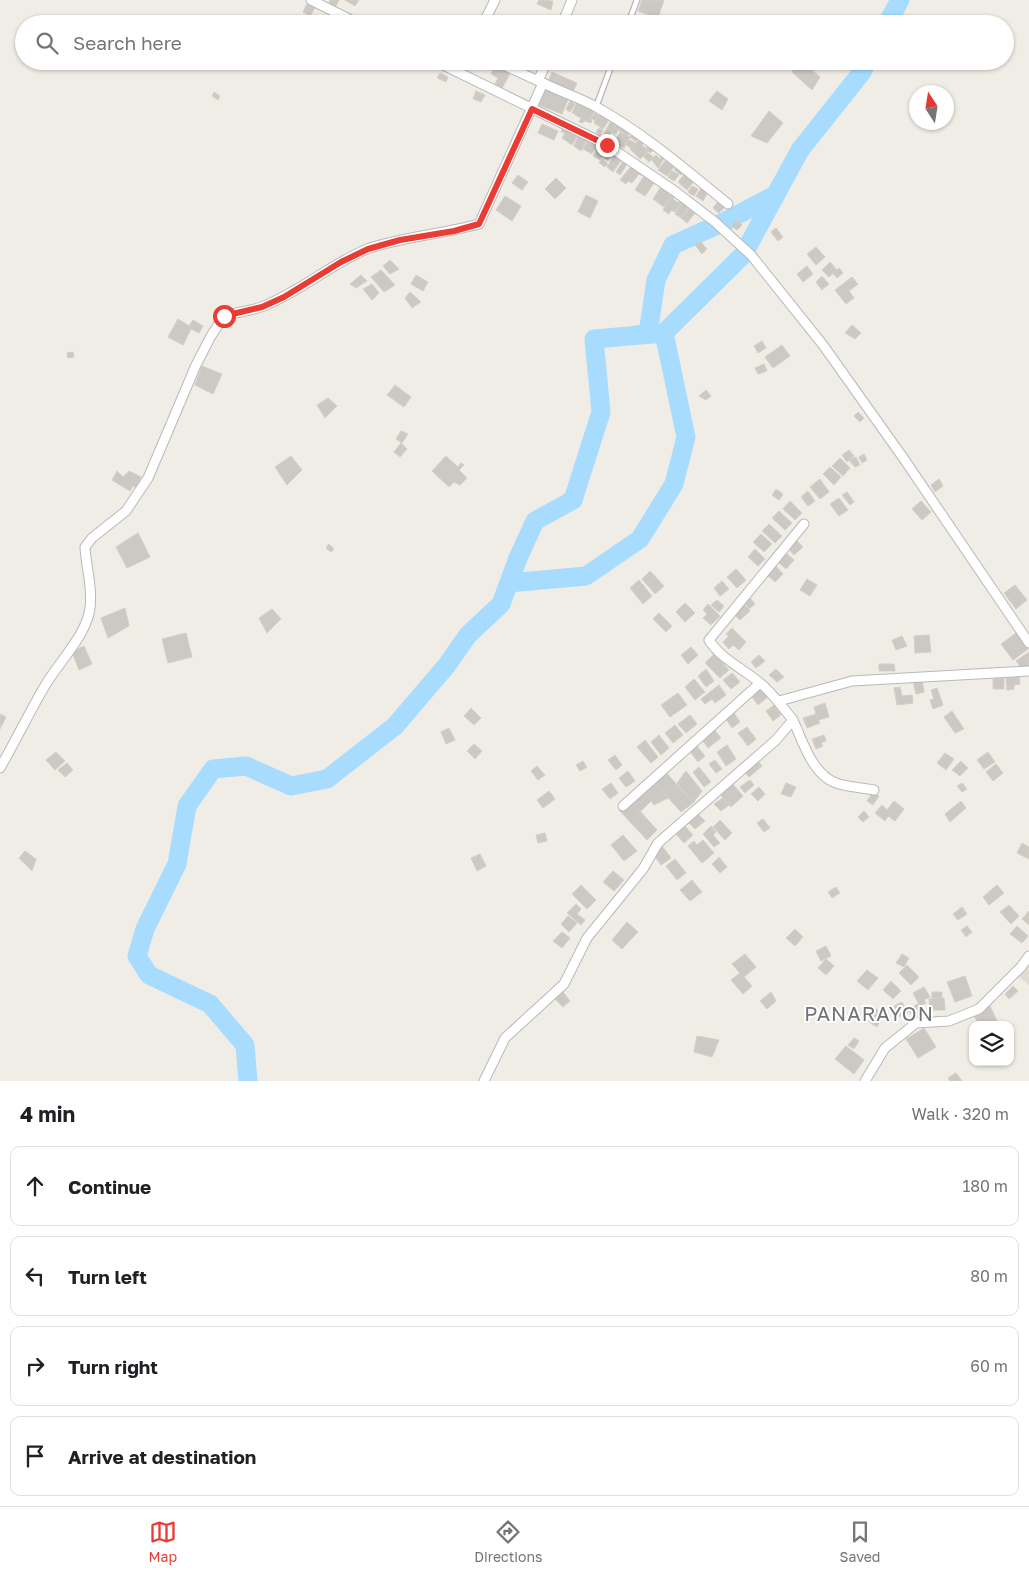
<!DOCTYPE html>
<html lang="en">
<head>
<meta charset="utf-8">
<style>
  :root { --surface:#fff; --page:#f2f2f2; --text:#202124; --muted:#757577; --line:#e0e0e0; --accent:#e83c34 }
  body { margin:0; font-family:"Golos Text",sans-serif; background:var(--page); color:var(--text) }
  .controls { position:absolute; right:15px; bottom:15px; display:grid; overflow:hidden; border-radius:10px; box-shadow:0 1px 4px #0004 }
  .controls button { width:45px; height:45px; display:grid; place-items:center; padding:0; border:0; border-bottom:1px solid var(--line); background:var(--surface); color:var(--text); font:25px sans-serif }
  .compass { position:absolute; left:909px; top:85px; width:45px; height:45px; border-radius:50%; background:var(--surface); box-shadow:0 1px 4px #0004; rotate:348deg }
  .stop { position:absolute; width:15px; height:15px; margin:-11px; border:4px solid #e83c34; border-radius:50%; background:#fff }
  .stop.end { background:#e83c34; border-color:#fff; box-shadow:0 1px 5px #0008 }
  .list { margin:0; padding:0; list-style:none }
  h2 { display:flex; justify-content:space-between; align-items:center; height:65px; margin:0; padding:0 20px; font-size:21px }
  h2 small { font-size:16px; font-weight:400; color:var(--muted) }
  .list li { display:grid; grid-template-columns:32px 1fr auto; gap:15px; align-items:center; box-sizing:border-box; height:80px; margin:0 10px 10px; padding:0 10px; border:1px solid var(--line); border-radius:10px }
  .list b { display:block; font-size:19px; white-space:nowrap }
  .list em { font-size:16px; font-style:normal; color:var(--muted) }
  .icon { flex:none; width:28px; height:28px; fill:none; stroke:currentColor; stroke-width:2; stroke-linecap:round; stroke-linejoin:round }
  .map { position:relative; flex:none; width:1029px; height:1081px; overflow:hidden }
  .search { position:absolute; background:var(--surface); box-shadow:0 1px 4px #0004; left:15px; right:15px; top:15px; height:55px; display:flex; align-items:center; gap:12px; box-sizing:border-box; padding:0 18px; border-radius:28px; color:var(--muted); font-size:19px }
  .sheet { height:425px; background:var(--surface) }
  nav { display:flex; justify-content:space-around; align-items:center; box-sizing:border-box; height:70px; border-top:1px solid var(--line); background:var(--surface); font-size:14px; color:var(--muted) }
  nav a { display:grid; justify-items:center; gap:2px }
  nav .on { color:var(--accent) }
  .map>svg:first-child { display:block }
  .education { fill:#e0dcd4 }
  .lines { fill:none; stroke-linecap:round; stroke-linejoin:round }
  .river { stroke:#a8dcfe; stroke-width:19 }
  .building { fill:#ccc8c3; stroke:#d5cfc5 }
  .lane-casing { stroke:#b7b9bd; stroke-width:7 }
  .street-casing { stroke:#b7b9bd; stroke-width:11 }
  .lane { stroke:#fff; stroke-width:4.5 }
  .street { stroke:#fff; stroke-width:9 }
  .route { stroke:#e83c34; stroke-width:6 }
  .labels { text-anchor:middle; stroke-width:4; stroke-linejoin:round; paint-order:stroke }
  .quarter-label { font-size:20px; letter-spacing:1px; fill:#6f7478; stroke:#fff }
</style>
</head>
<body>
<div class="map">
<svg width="1029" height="1081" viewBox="0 0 1029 1081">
  <rect width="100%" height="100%" fill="#f0ede6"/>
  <path class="education" d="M1029,965v20l-10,-8z"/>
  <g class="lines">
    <path class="river" d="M887,24l13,-24
      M635,335l13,-1 8,-54 17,-35 53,-24 49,-26
      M509,583l77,-7 54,-37 34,-55 12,-47 -22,-104
      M248,1081l-3,-36 -35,-41 -61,-29 -12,-19 8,-27 32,-65 10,-58 26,-37 33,-3 45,20 36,-7 68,-53 52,-61 21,-30 33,-31 17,-46 17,-37 38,-21 28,-88 -7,-73 70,-6 79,-78 57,-105 62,-78 5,-11"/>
  </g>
  <path class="building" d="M330,0h9l-3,6 -7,-3z
    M345,0h14l-4,6z
    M539,0l14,1 -2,9 -14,-6z
    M642,0h22l-6,18 -20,-7z
    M307,4l8,4 -5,8 -7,-4z
    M394,17l15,7h-19z
    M336,19l8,5h-11z
    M799,61h3l18,16 -8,13 -20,-18z
    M495,66l15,8 -8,14 -7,-4 3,-6 -7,-4z
    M552,72l25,11 -6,13 -24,-12z
    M440,73l8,4 -2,5 -9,-4z
    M547,87l22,10 -7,17 -23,-9z
    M476,91l9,4 -4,7 -8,-3z
    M717,91l11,8 -6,11 -13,-9z
    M214,92l6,4 -2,4 -6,-4z
    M570,101l5,3 -5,8 -4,-3z
    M577,102l4,2 -5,10 -4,-1z
    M588,104l9,4 -7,10 2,2 -1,3 -6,-2 -3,2 -3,-1 2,-4 -6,-3 5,-10 6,2z
    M602,111l9,6 -8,12 -9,-6z
    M769,111l14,12 -16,20 -16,-7z
    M595,113l4,3 -4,5 -4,-3z
    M612,119l6,3 -9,14 -5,-3z
    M542,124l16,7 -4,9 -16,-7z
    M616,124l4,3 -4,7 -4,-2z
    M564,125l15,8 -7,12 -10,-7 3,-5 -4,-1z
    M620,127l10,5 -2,4 -10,-6z
    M599,128l4,2 -3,5 -4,-3z
    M620,132l10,5 -6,11 -10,-5z
    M632,133l7,4 -3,5 -6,-5z
    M579,134l8,4 -6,13 -7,-5z
    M642,137l4,3 -4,5 7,6 -9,8 -10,-10z
    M588,139l9,4 -5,11 -9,-5z
    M628,139l7,4 -4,5 -6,-4z
    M599,142l7,5 -4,7 -8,-5z
    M650,144l5,5 -5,4 -4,-5z
    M608,147l6,5 -6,9 -7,-5z
    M596,151l6,5 -2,4 -7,-4z
    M647,152l6,5 -4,5 -6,-6z
    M656,155l4,4 -5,5 -4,-5z
    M661,155l4,2 -7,11 -3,-4 5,-5z
    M614,156l8,3 -9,13 -6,-5z
    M667,158l9,6 -9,12 -9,-6z
    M602,159l6,5 -3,3 -6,-4z
    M623,161l4,3 -7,11 -4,-3z
    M634,163l11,10 -2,3 -4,-2 -7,9 -4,-2 -2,3 -6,-4z
    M677,165l7,6 -3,4 -7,-5z
    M672,171l7,4 -5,6 -6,-4z
    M687,171l9,8 -9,11 -9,-8z
    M646,173l10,7 -11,16 -10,-6z
    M518,175l10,7 -6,8 -10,-7z
    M556,178l10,10 -11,11 -10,-10z
    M662,185l12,8 -10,14 -11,-8z
    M692,186l6,3 -4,7 -6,-4z
    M701,188l7,4 -5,9 -7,-5z
    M674,193l2,1 -3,5 5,4 2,-3 3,1 -8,11 -4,-2 -2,4 -6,-4z
    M586,195l12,6 -8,17 -12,-6z
    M505,196l16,10 -9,15 -16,-11z
    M719,200l7,6 -7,7 -6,-5z
    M683,202l6,5 -8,11 -6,-4z
    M689,209l6,4 -8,10 -6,-5z
    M736,220l6,5 -5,5 -6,-5z
    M776,228l7,9 -5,4 -7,-9z
    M700,241l7,8 -5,5 -7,-9z
    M816,247l9,10 -9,8 -9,-11z
    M390,260l9,9 -9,5 -7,-8z
    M830,262l7,8 -8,7 -7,-7z
    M807,266l6,8 -10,8 -6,-8z
    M839,268l4,5 -6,5 -4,-5z
    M381,270l14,15 -11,7 -13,-15z
    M361,275l6,6 -11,7 -6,-4z
    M416,275l12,7 -5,9 -12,-7z
    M822,276l7,8 -7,6 -6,-8z
    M852,277l6,7 -9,7 5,7 -8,6 -11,-14z
    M372,284l7,9 -7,7 -9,-11z
    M410,292l11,10 -9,6 -7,-10z
    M178,319l11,7 4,-6 10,6 -4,7 -8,-4 -8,16 -15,-8z
    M852,325l9,8 -6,6 -10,-6z
    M762,341l4,7 -8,5 -4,-7z
    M782,345l8,11 -17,12 -8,-11z
    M73,352l1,5 -6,1 -1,-5z
    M764,364l3,7 -9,3 -3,-6z
    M202,366l20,8 -9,20 -18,-9z
    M395,385l16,12 -7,10 -17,-12z
    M706,390l5,6 -5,4 -7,-4z
    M328,398l9,8 -12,12 -8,-13z
    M858,412l6,6 -4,4 -6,-6z
    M401,431l7,3 -6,9 -6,-4z
    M401,443l6,6 -7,8 -6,-5z
    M849,450l5,6 -7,6 -5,-7z
    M864,454l3,6 -5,3 -3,-6z
    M291,456l11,14 -15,15 -12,-18z
    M446,456l12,11 3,-4 3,2 -5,5 8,8 -7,7 -6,-3 -5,5 -17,-16z
    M856,457l4,8 -5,2 -6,-7z
    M840,458l10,10 -7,8 -11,-10z
    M830,467l11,10 -7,8 -11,-11z
    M117,471l6,6 6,-6 12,6 -5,10 -3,-1 -3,5 -18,-11z
    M820,479l9,13 -9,7 -10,-12z
    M939,479l4,7 -8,6 -4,-7z
    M776,489l7,5 -4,6 -7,-5z
    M808,491l7,10 -7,5 -7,-9z
    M847,492l7,10 -4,3 -8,-10z
    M839,498l9,12 -9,6 -9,-12z
    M790,501l12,12 -7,7 -12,-11z
    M921,501l10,11 -9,8 -10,-11z
    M779,511l13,12 -7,7 -13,-12z
    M769,524l13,12 -7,7 -13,-12z
    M138,533l12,24 -23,11 -11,-21z
    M761,534l11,10 -8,8 -11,-10z
    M795,539l8,8 -9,8 -7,-8z
    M329,544l5,5 -3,3 -5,-4z
    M755,549l10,10 -7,7 -10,-9z
    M785,552l9,8 -8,9 -9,-8z
    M775,565l8,9 -8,8 -9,-8z
    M736,569l10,11 -9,8 -10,-11z
    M650,571l14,15 -9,8 -13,-15z
    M807,579l10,6 -7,11 -10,-6z
    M639,580l13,16 -9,8 -13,-16z
    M722,581l7,8 -9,7 -6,-8z
    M1015,585l12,15 -11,9 -12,-16z
    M750,598l5,6 -6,5 -5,-7z
    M717,600l7,6 -5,6 -8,-7z
    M685,603l10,10 -10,9 -9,-10z
    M708,604l12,12 -9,9 -8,-7 4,-4 -4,-4z
    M744,604l6,7 -10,9 -7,-7z
    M125,608l4,18 -21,12 -7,-20z
    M272,609l9,10 -14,14 -8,-15z
    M659,613l13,13 -6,6 -13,-13z
    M732,628l14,14 -7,8 -6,-5 -4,4 -6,-7 6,-6 -3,-2z
    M186,633l6,24 -24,6 -6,-24z
    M1016,633l12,16 -15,11 -12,-16z
    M929,635l2,17 -16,1 -1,-17z
    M902,636l5,10 -11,4 -4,-10z
    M84,646l8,18 -13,6 -7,-18z
    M691,647l7,8 -10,9 -7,-9z
    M1029,652v14l-6,4 -7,-9z
    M714,654l15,16 -9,8 -15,-15z
    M759,655l6,6 -9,7 -5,-6z
    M879,664h15l1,7h-16z
    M706,669l8,12 -8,6 -8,-11z
    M776,669l8,8 -7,5 -8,-7z
    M732,673l8,9 -9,7 -8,-9z
    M1019,677l1,7 -6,1v4l-7,1 -1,-12z
    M1004,678v11h-11v-10z
    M694,679l11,13 -10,8 -10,-13z
    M922,679l2,13 -8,2 -3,-13z
    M719,685l7,10 -11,8 -3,-4 -7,5 -4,-5z
    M759,686l9,11 -10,8 -9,-12z
    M900,687l2,9 10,-1 1,8 -16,2 -3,-17z
    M937,688l6,17 -10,4 -3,-9 4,-1 -3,-9z
    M678,693l9,12 -17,12 -9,-12z
    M825,703l4,14 -11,3 -4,-13z
    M774,705l7,10 -8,6 -7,-10z
    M471,708l10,10 -7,7 -10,-9z
    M732,710l8,12 -8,6 -8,-12z
    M952,711l12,18 -9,4 -11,-16z
    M0,714l6,3 -6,12z
    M816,714l4,9 -13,5 -4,-10z
    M690,715l7,9 -11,9 -8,-9z
    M675,725l8,10 -10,8 -8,-10z
    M747,727l9,12 -8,7 -10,-13z
    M449,728l6,12 -9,4 -5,-12z
    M713,728l8,10 -13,10 -8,-11z
    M659,735l10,13 -8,7 -10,-13z
    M824,735l2,6 -5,2 2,3 -7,3 -4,-10z
    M645,740l13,17 -7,6 -14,-16z
    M474,744l8,7 -7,8 -8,-8z
    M696,745l9,11 -7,6 -9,-12z
    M727,745l9,14 -10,7 -9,-14z
    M56,752l9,9 -10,9 -9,-10z
    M988,752l7,10 -11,7 -7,-9z
    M945,753l9,6 -8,11 -9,-7z
    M615,755l7,10 -6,5 -8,-10z
    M756,759l6,7 -13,11 -6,-7z
    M715,760l7,9 -6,4 -7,-9z
    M583,761l4,6 -7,4 -4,-6z
    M961,761l7,7 -8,8 -8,-6z
    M67,763l6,7 -8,7 -7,-7z
    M996,764l7,9 -10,8 -7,-9z
    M537,766l8,9 -7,5 -7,-9z
    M699,767l12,15 -7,5 -11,-15z
    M628,771l7,10 -9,6 -7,-9z
    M665,771l28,32 -12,9 -28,-31z
    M686,771l16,20 -9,12 -16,-20z
    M750,780l4,5 -9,8 -5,-6z
    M653,781l15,17 -14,7 -3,-4 -11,11 -10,-12z
    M730,781l13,15 -12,11 -13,-15z
    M611,783l7,10 -8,6 -8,-10z
    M786,783l10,4 -5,10 -10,-3z
    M962,783l5,6 -5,3 -5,-6z
    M759,787l6,7 -7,7 -7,-7z
    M549,791l6,8 -12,9 -6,-8z
    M873,792l6,4 -6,9 -6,-4z
    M723,798l6,7 -8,6 -7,-7z
    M630,800l27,30 -10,10 -28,-30z
    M894,801l10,8 -9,12 -7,-5 -3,5 -10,-8 7,-8 5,5z
    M961,801l5,7 -16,14 -5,-8z
    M864,811l5,6 -6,5 -5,-5z
    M697,813l8,8 -10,8 -8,-8z
    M763,819l7,9 -6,4 -7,-9z
    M720,820l12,13 -7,7 -12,-13z
    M684,825l9,10 -9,8 -9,-10z
    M711,826l5,6 -3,3 7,8 -6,4 -11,-13z
    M545,833l2,8 -9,2 -2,-8z
    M623,835l14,16 -13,10 -13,-16z
    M703,840l11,13 -12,10 -14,-17 6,-5 3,4z
    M1022,843l7,4v12l-12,-6z
    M663,847l8,11 -10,7 -8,-11z
    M25,851l11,8 -4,12 -13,-13z
    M480,854l6,12 -9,5 -6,-13z
    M719,857l8,10 -7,6 -8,-9z
    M675,859l11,14 -9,7 -11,-14z
    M613,871l11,9 -10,11 -11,-9z
    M692,880l10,12 -12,9 -10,-11z
    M581,885l15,15 -9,9 -15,-15z
    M997,885l7,8 -15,12 -6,-8z
    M836,887l4,6 -8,5 -4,-6z
    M576,904l5,5 -4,5 8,6 -4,5 -14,-12z
    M1009,905l10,11 -8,8 -11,-12z
    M962,907l5,7 -9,6 -5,-6z
    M1029,911v14l-7,-6z
    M568,916l9,7 -8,9 -8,-8z
    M627,922l11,10 -16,17 -10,-9z
    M967,926l5,6 -6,5 -5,-7z
    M1017,926l11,10 -6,7 -12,-9z
    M795,929l8,8 -8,9 -9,-8z
    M562,932l8,6 -8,10 -9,-7z
    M826,946l5,10 -10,5 -5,-10z
    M745,954l11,13 -12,10 8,9 -9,8 -12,-14 9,-7 -8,-9z
    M902,954l7,4 -5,9 -8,-4z
    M826,959l8,7 -8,9 -8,-7z
    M907,965l12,12 -8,8 -12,-12z
    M867,970l11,8 -10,12 -11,-9z
    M965,976l7,20 -17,6 -8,-20z
    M891,981l10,10 -8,8 -10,-9z
    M1013,986l5,5 -9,8 -4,-5z
    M924,987l6,10 -6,3 2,3 -6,3 -7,-13z
    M563,992l7,9 -7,6 -8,-8z
    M771,992l5,9 -9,8 -7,-8z
    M932,992h10v6h-10z
    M944,998l1,12h-15l-1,-11z
    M902,1002l6,11 -8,4 -6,-11z
    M918,1004l5,12 -9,4 -6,-11z
    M990,1006l8,17 -3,2h-16l-6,-11z
    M876,1009l8,4 -7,14 -8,-5z
    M924,1028l12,19 -18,11 -12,-19z
    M697,1036l22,4 -7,17 -18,-5z
    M854,1038l5,3 -5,8 -6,-4z
    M846,1046l18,14 -10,14 -19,-15z
    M956,1073l6,8h-12l-2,-3z"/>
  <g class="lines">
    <g class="lane-casing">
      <path id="lane" d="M628,24l9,-24
        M596,107l17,-46"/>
    </g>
    <g class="street-casing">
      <path id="street" d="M311,0l48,24
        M483,24l12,-24
        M562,24l10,-24
        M435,61l172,84 69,47 39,30 36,33 72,90 81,114 125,184
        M538,81l9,-20
        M543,83c18,9 38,15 55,25 48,27 88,62 130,96
        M779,701l73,-20 177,-10
        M793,720c10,22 20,57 46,64 11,3 23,4 35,6
        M0,768c16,-28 30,-57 46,-84 14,-23 41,-50 44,-76 3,-21 -4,-40 -5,-61l7,-9 34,-27 22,-33 48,-113 15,-29 13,-20c13,-4 28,-5 40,-10 37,-15 67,-42 103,-57 34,-12 76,-15 112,-25l64,-141 -48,-22
        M623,806l137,-123
        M484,1081l21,-43 59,-54 23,-46 56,-69 15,-26 118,-103 17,-20c-11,-13 -20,-27 -34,-38 -17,-14 -38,-23 -50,-42l95,-116
        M865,1081l20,-33 31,-25 33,-2 30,-12 42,-42 8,-11"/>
    </g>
    <use href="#lane" class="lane"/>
    <use href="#street" class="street"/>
  </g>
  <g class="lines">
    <path class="route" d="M224,316l38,-9 22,-10 57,-35 27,-13 32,-9 54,-9 25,-7 53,-115 75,36"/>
  </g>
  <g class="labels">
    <g class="quarter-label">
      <text x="869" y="1021">PANARAYON</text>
    </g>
  </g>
</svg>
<div class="controls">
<button><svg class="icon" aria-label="layers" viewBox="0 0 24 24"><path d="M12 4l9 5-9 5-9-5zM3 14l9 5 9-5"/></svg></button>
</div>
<svg class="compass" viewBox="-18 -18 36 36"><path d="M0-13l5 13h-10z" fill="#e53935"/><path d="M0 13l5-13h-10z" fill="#757577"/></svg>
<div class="stop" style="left:224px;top:316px"></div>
<div class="stop end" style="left:607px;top:145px"></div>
<div class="search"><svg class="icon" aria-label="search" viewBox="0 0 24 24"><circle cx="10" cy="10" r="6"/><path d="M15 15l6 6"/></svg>Search here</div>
</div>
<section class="sheet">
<h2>4 min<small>Walk · 320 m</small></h2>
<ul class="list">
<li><svg class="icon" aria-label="ahead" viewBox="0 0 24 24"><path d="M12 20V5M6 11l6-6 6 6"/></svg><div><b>Continue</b></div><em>180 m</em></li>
<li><svg class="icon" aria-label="left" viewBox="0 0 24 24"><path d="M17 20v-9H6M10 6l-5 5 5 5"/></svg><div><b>Turn left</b></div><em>80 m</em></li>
<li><svg class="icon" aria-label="right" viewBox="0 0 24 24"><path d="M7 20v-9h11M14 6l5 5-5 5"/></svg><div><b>Turn right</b></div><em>60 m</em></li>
<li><svg class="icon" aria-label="arrive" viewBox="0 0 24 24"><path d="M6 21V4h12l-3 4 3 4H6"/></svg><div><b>Arrive at destination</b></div></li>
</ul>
</section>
<nav>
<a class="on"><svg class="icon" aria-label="map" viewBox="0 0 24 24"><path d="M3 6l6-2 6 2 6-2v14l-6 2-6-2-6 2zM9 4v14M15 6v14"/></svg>Map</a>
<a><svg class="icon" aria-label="directions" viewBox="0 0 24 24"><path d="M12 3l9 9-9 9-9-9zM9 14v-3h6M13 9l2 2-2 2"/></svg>Directions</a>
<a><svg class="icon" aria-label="saved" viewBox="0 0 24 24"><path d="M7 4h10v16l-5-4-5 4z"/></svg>Saved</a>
</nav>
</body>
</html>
